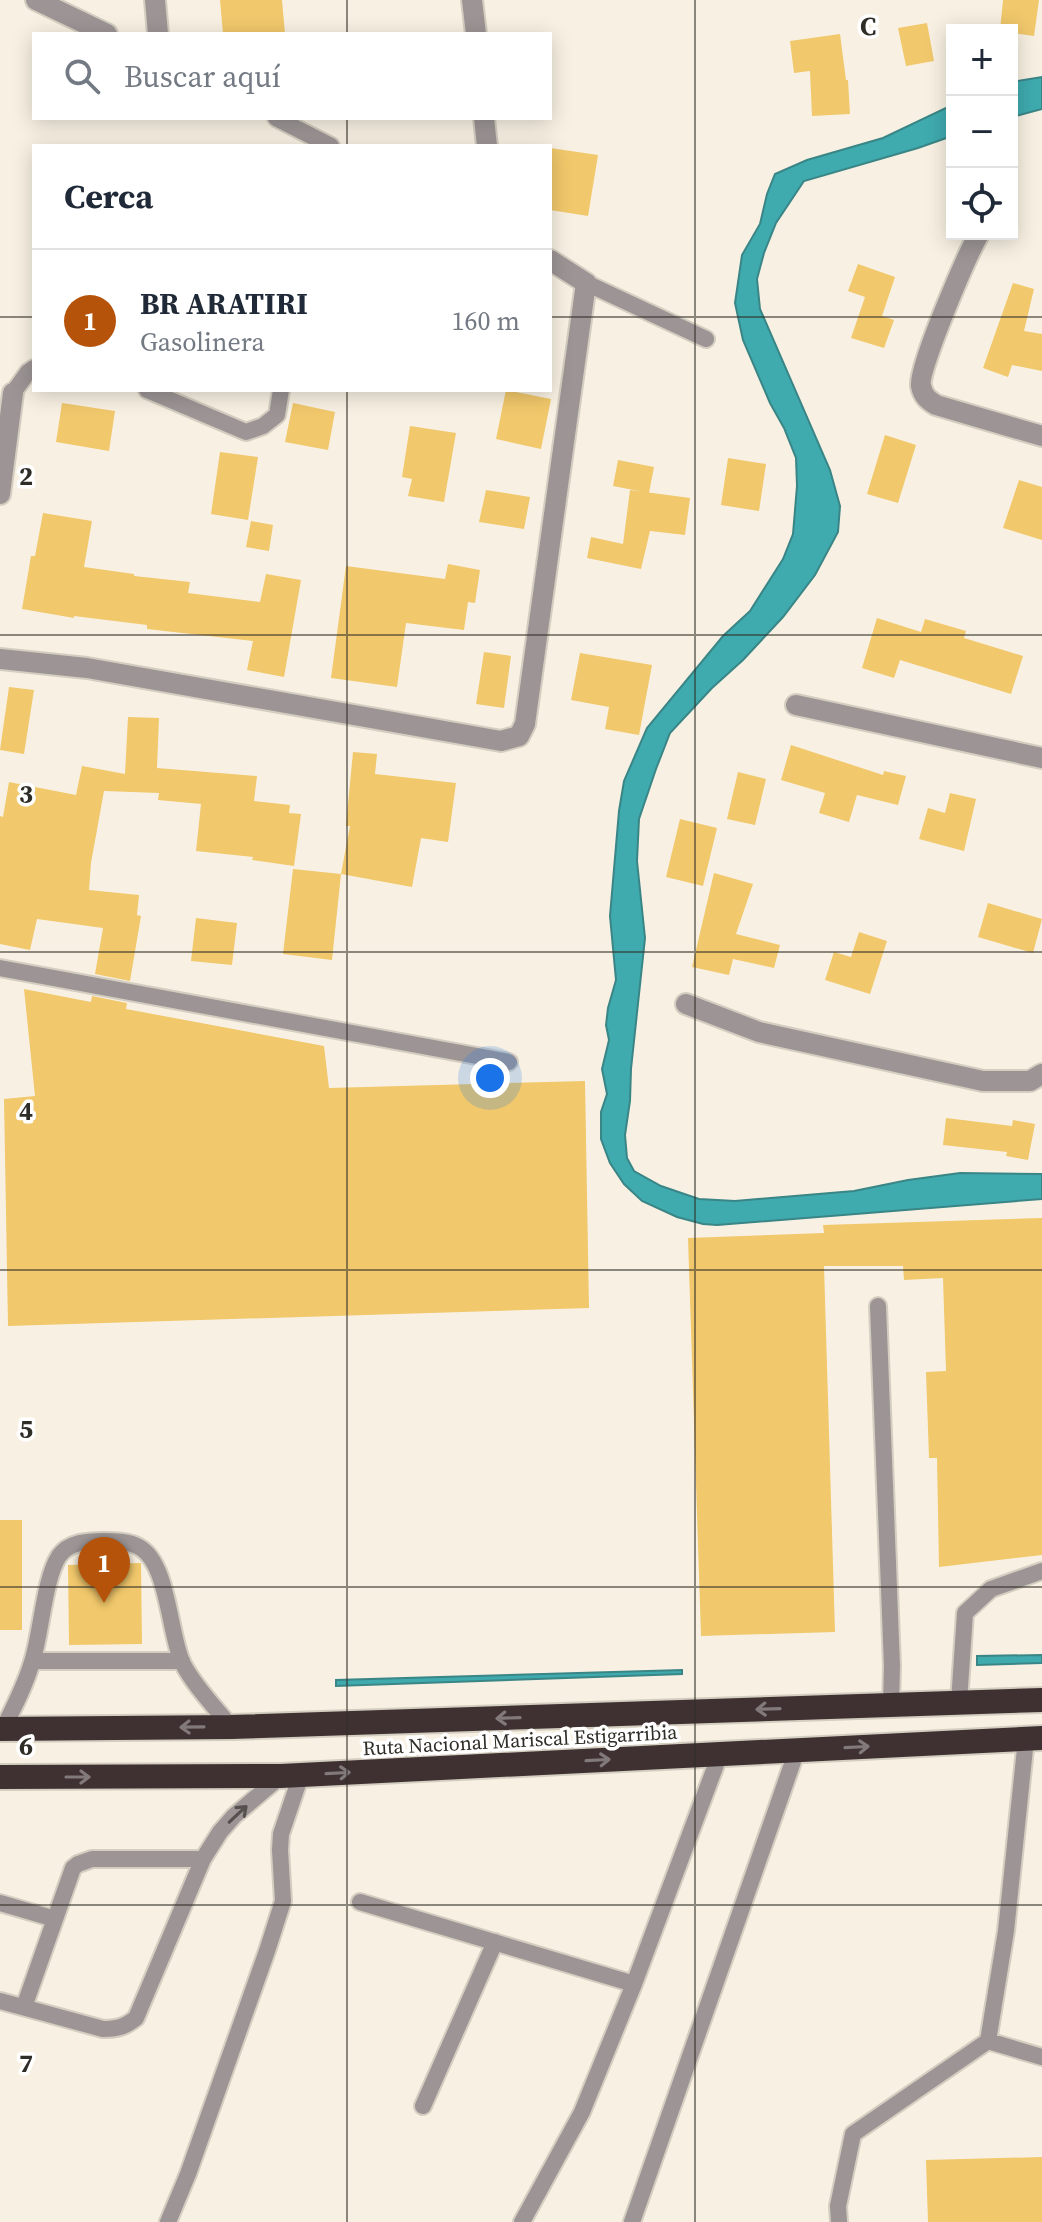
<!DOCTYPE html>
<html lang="es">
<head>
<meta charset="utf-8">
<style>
  :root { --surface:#fff; --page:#f6f6f7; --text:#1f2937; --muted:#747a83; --line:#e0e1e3; --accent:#b45309 }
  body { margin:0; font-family:"Source Serif 4",serif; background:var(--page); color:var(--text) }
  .controls { position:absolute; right:24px; top:24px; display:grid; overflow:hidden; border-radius:0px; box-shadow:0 4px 20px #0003 }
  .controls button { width:72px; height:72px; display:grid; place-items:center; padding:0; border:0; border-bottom:2px solid var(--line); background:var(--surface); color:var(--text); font:40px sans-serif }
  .you { position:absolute; left:490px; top:1078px; width:28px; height:28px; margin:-20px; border:6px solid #fff; border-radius:50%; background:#1a73e8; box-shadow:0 0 0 12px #1a73e833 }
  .badge { display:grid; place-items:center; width:52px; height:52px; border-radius:50%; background:var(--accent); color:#fff; font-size:26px; font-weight:700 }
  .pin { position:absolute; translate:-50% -66px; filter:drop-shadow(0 2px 4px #0008) }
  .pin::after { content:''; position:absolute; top:42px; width:28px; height:24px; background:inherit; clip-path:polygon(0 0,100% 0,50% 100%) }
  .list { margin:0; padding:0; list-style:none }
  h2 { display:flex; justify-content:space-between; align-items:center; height:104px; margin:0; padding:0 32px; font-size:34px }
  h2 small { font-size:26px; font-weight:400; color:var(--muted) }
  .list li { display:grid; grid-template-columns:52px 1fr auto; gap:24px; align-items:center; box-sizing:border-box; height:144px; padding:0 32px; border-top:2px solid var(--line) }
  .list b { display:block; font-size:30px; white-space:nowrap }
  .list p { margin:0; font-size:26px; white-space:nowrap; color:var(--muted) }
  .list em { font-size:26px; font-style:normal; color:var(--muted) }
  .icon { flex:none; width:44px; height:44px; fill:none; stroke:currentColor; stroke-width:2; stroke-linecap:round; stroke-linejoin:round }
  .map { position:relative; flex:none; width:1042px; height:2222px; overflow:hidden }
  .search { position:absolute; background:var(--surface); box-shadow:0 4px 20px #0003; left:32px; top:32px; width:520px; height:88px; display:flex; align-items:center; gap:20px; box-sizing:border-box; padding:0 28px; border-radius:0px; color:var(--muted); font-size:30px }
  .panel { position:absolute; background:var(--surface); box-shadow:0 4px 20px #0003; left:32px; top:144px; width:520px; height:248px; border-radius:0px }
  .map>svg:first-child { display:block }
  .water { fill:#3fabaf; stroke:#3a8586; stroke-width:2 }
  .building { fill:#f1c86b }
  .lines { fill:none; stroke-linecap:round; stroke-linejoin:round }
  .lane-casing { stroke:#d4cec1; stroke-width:20 }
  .street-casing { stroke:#d4cec1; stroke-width:24 }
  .highway-casing { stroke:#d4cec1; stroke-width:28 }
  .lane { stroke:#9d9595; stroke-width:16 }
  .street { stroke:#9d9595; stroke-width:20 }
  .highway { stroke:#3f3132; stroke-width:24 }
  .oneway { stroke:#82797a }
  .oneway2 { stroke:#56514e }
  .grid { fill:none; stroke:#2f2d27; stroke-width:2; stroke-opacity:0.55 }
  .labels { text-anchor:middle; stroke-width:7; stroke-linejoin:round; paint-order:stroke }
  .street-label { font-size:20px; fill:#2f2d27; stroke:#fff }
  .grid-label { font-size:26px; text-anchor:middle; font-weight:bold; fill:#2f2d27; stroke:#fff; stroke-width:7; stroke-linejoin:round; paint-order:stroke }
</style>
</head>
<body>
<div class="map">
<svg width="1042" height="2222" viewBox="0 0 1042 2222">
  <rect width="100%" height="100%" fill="#f8f1e3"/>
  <path class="water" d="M1042,77v32l-30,8v-35z
    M952,105v31l-34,12 -114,33 -28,42 -12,30 -7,26 3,30 70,161 10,36 -2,26 -23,43 -32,42 -40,43 -31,28 -42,45 -14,36 -17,50 -2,42 8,77 -14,131 -1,32 -5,34 2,23 7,13 27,15 38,13 36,2 119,-10 54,-11 52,-7 82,1v25l-325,26 -14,-1 -26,-7 -35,-16 -18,-17 -14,-21 -9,-24v-27l6,-18 -5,-25 7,-29 -3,-15 2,-17 8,-28 -6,-64 9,-105 5,-30 23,-53 76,-92 27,-25 33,-52 10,-25 4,-48 -1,-28 -12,-30 -14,-25 -27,-63 -8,-37 7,-48 18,-31 7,-30 8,-20 32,-14 76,-22z
    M1042,1655v8l-65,2v-9z
    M682,1670v4l-346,12v-6z"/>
  <path class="building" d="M220,0h62l3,34h-62z
    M1003,0h36l-5,36 -22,-3v-3h-12z
    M927,23l7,38 -28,5 -8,-38z
    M840,34l6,46h2l2,34 -38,2 -2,-45 -16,2 -4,-32z
    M550,148l48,7 -10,61 -38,-6z
    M858,264l37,13 -13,39 12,4 -10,28 -33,-10 14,-41 -17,-6z
    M1013,283l21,6 -10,42 18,3v37l-30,-6 -4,12 -25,-9z
    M506,390l45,9 -10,50 -45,-10z
    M62,403l53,8 -6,40 -53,-9z
    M293,403l42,9 -7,38 -43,-8z
    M410,426l46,7 -12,69 -36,-6 4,-17 -10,-2z
    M885,435l31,10 -18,58 -31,-9z
    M220,452l38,5 -10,63 -37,-6z
    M728,458l38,6 -7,47 -38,-6z
    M618,460l36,7 -5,26 -36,-7z
    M1019,480l23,7v53l-39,-12z
    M486,490l44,7 -6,32 -45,-7z
    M630,490l60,8 -5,37 -35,-4 -9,38 -54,-11 4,-21 32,7z
    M43,513l49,8 -8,46 50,7v2l56,6 -2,11 72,9 6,-28 35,6 -17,97 -37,-7 6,-29 -106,-12v-4l-73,-9v2l-52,-9 9,-53h4z
    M251,521l22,4 -4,26 -23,-4z
    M448,564l32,6 -5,33 -7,-1 -4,28 -58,-7 -9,64 -66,-9 15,-112 99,13z
    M877,618l44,14 4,-13 41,12 -2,7 59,18 -12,38 -111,-34 -6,18 -32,-10z
    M484,652l27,4 -7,52 -28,-4z
    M580,653l72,12 -13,70 -34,-6 4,-22 -38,-7z
    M9,687l25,3 -10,64 -24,-4z
    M128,717l31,1 -2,50 100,8 -3,25 36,4 -1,8 12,1 -7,52 -42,-6 1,-3 -57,-6 5,-47 -43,-4 1,-7 -55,-2 -13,72 -2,27 50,5 -2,20 4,1 -11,65 -35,-7 8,-46 -66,-9 -7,31 -30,-6v-128l3,1 6,-35 67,13 6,-29 43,8z
    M791,745l92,30 1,-4 22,5 -8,29 -41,-10 -8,27 -30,-9 6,-20 -44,-13z
    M353,752l24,2 -2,20 81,9 -8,59 -27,-4 -9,49 -71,-13 9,-48h-4z
    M738,772l28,7 -11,46 -28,-6z
    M950,793l26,6 -12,52 -45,-12 9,-31 17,5z
    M680,819l37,9 -14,58 -37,-9z
    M293,869l48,5 -9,86 -49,-6z
    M714,873l39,11 -17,50 44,11 -6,23 -41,-9 -4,16 -37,-8z
    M988,903l54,16 -9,34 -55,-16z
    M196,918l41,5 -5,42 -41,-4z
    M859,932l28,9 -17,53 -45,-14 9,-28 17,5z
    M24,989l67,13 1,-6 35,7 -1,6 198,37 5,42 256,-7 4,227 -581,18 -4,-227 31,-3z
    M946,1118l66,8 1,-6 22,4 -7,36 -22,-4 1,-4 -64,-7z
    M1042,1218v337l-103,12 -2,-109h-8l-3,-86 20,-1 -3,-93 -39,2 -1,-14h-79l11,366 -134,4 -13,-398 136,-5 -1,-8z
    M0,1520h22v110h-22z
    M141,1563l1,81 -73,1 -1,-80z
    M1042,2157v65h-114l-2,-62z"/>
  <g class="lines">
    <g class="lane-casing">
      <path id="lane" d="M276,118l55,28
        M586,283l120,56
        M147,390l99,42 17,-6 14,-11 4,-25
        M13,393l15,-21 6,-4
        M0,968l509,94
        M878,1306l14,360 -1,39
        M33,1661h149
        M959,1702l6,-89 26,-24 51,-18
        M3,1729c11,-22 22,-43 29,-67 9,-27 12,-83 27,-106 10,-14 28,-15 44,-15 10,0 26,0 36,6 30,16 30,89 44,117 12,23 32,43 48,63
        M1026,1739l-20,192 -18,110 54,16
        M360,1902l274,82
        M0,1903l55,16
        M0,2001l103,28c14,0 22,-2 33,-11l67,-159 17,-27 14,-16 47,-40
        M24,2007l49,-139 5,-4 14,-5h111
        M423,2106l72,-164
        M168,2222l20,-48 79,-223 16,-50 -3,-51 1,-16 20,-59
        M522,2222l60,-110 52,-128 86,-230
        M632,2222l165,-472
        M839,2222l-1,-16 15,-72 135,-93"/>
    </g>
    <g class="street-casing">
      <path id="street" d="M36,0l71,34
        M155,0l3,34
        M472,0l4,34
        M484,118l3,28
        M979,234c-11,19 -62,136 -58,152 2,10 7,14 15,19l106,31
        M0,494l13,-101
        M0,659l87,9 414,73 18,-5 6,-12 61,-441 -36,-23
        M796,705l246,53
        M686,1004l73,28 224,49h47l12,-7"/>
    </g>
    <g class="highway-casing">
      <path id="highway" d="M0,1729l231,-2 811,-27
        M0,1777l281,-1 761,-38"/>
    </g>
    <use href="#lane" class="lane"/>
    <use href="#street" class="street"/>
    <use href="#highway" class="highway"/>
  </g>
  <defs><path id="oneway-shaft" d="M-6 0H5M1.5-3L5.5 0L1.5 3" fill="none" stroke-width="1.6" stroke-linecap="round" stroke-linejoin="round" transform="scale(2)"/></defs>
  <g class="oneway">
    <use href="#oneway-shaft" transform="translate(768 1709) rotate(178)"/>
    <use href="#oneway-shaft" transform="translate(508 1718) rotate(178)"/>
    <use href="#oneway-shaft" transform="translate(192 1727) rotate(179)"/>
    <use href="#oneway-shaft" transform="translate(857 1747) rotate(-3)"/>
    <use href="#oneway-shaft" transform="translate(598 1760) rotate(-3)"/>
    <use href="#oneway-shaft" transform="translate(338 1773) rotate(-3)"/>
    <use href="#oneway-shaft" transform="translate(78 1777)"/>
  </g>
  <use class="oneway2" href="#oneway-shaft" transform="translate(238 1814) rotate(-43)"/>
  <path class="grid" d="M347,0v34M695,0v2222M347,118v28M0,317h34M550,317h492M347,390v1832M0,635h1042M0,952h1042M0,1270h1042M0,1587h1042M0,1905h1042"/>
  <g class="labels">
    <g class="street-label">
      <text transform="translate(520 1740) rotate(-3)" y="7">Ruta Nacional Mariscal Estigarribia</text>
    </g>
  </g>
  <g class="grid-label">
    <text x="868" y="35">C</text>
    <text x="26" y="485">2</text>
    <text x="26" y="803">3</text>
    <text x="26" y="1120">4</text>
    <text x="26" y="1438">5</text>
    <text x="26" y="1755">6</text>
    <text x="26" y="2072">7</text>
  </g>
</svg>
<div class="controls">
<button>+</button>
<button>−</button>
<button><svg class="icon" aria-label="locate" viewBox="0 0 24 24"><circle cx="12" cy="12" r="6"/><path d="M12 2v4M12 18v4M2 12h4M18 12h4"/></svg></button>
</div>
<div class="you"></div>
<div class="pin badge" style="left:104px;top:1603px">1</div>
<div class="search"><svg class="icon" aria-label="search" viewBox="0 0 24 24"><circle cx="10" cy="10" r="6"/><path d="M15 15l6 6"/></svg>Buscar aquí</div>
<section class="panel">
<h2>Cerca<small></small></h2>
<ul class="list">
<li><span class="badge">1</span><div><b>BR ARATIRI</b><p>Gasolinera</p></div><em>160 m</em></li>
</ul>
</section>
</div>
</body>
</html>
